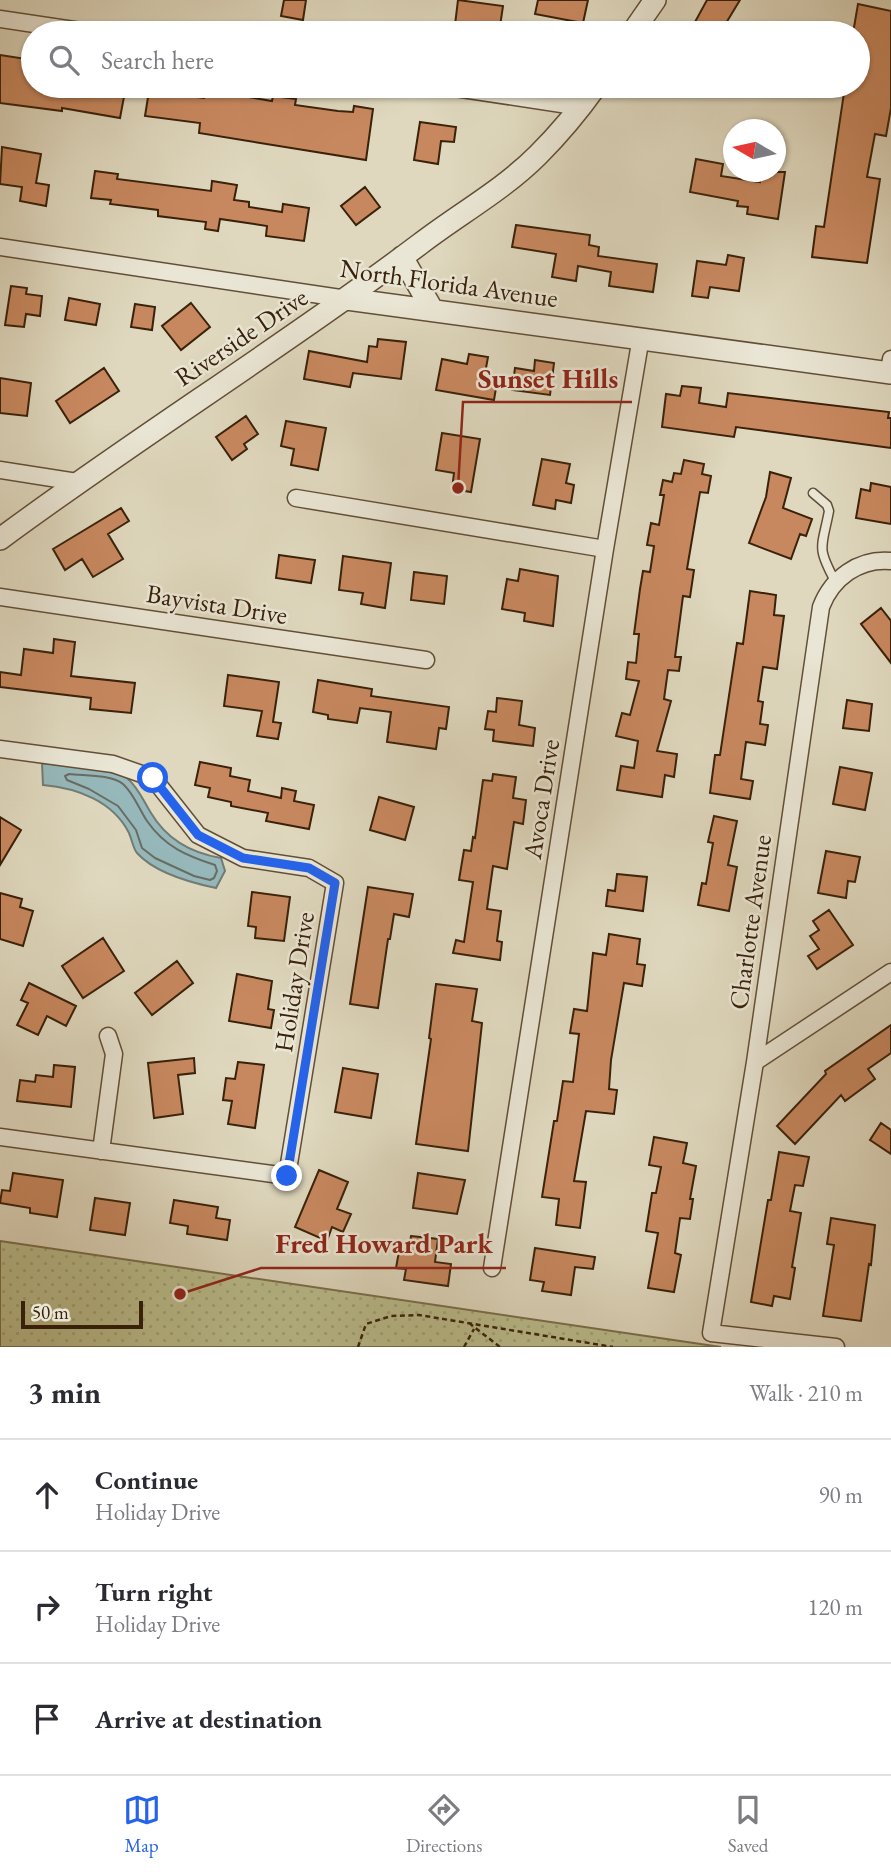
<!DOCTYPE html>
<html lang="en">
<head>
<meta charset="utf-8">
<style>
  :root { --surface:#fff; --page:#f7f7f7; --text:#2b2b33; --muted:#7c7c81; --line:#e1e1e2; --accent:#2563eb }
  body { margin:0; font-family:"EB Garamond",serif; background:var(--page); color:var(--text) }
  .compass { position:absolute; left:723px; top:119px; width:63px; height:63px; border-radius:50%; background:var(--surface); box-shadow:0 2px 5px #0004; rotate:279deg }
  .scale { position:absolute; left:21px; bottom:18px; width:122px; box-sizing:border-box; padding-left:7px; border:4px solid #39210a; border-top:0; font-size:19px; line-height:24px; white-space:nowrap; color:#39210a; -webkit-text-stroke:5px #eae6d5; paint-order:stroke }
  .stop { position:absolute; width:21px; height:21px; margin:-16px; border:5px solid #2563eb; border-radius:50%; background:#fff }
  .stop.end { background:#2563eb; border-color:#fff; box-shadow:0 2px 7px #0008 }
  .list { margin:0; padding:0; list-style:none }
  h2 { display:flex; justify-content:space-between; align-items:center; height:91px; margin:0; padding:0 28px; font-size:30px }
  h2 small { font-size:23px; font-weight:400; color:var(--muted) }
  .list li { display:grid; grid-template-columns:46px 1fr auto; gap:21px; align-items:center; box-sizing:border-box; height:112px; padding:0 28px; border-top:2px solid var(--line) }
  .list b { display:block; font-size:26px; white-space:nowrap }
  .list p { margin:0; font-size:23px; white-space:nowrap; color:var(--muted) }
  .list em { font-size:23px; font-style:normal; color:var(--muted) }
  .icon { flex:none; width:38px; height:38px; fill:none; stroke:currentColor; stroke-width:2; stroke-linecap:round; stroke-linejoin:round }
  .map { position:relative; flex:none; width:891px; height:1347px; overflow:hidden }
  .search { position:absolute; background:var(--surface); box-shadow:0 2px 5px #0004; left:21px; right:21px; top:21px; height:77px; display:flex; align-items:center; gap:18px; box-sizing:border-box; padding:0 24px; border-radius:38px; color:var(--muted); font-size:26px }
  .sheet { height:427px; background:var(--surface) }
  nav { display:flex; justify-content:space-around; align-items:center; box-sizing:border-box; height:98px; border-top:2px solid var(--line); background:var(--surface); font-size:19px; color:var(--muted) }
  nav a { display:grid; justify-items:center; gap:4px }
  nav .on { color:var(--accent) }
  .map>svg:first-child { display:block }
  .park { fill:url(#park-dots); stroke:#7a6e4b; stroke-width:2 }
  .water { fill:#96b8ba; stroke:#717c74; stroke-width:2 }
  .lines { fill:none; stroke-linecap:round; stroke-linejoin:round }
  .shore { stroke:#686c62; stroke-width:2 }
  .building { fill:#c8885f; stroke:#39210a; stroke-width:2 }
  .service-casing { stroke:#624f37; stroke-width:11 }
  .minor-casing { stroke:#624f37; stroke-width:19 }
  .tertiary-casing { stroke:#624f37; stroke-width:24 }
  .path { stroke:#39210a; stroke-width:2.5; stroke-dasharray:5 3.5; stroke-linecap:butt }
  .service { stroke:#eae6d5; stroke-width:8 }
  .minor { stroke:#eae6d5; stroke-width:16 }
  .tertiary { stroke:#eae6d5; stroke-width:21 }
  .route { stroke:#2563eb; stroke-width:9 }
  .labels { text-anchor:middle; stroke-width:5; stroke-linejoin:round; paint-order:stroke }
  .street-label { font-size:26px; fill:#39210a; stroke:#eae6d5 }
  .leader { fill:none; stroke:#8f2418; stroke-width:2.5 }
  .callout-dot { fill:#8f2418; stroke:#eae6d5; stroke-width:2.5 }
  .callout-label { font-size:28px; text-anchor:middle; font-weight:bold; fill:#8f2418; stroke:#eae6d5; stroke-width:5; stroke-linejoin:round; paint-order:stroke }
</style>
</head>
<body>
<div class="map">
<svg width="891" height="1347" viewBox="0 0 891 1347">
  <defs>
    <pattern id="park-dots" width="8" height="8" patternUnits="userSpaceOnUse" patternTransform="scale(1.75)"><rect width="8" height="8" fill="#babc8c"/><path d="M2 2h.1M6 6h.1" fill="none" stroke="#a1a177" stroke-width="1.8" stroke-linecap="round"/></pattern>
  </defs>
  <rect width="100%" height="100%" fill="#dfd8be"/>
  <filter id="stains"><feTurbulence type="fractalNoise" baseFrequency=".00286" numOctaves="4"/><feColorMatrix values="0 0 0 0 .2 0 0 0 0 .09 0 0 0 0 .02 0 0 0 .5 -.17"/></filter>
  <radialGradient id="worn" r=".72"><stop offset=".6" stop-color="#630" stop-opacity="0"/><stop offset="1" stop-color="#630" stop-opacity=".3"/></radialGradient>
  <path class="park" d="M0,1241l721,106h-721z"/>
  <path class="water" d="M42,763c18,2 72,6 85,15 11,9 17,24 24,35 16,27 40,40 70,45l4,13 -9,17c-24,-5 -61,-15 -79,-35 -4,-5 -5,-13 -8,-20 -16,-32 -52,-45 -86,-48z"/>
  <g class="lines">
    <path class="shore" d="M69,774c15,2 41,0 54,10 11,10 16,25 24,37 18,26 40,35 68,44l2,6 -3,7 -4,2 -16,-4 -39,-18 -13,-10 -6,-18 -18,-24 -29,-17 -22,-9 -2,-4z"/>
  </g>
  <path class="building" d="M284,0h22l-3,20 -22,-4z
    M458,0l45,6 -4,27h-45z
    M538,0h50l-5,23 -48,-9z
    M707,0h33l-20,33h-31z
    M858,4l33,7v97l-5,28 -11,-2 -8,43 13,2 -13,84 -55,-6 4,-31 8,1 21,-141h13v-53h-5z
    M0,55l33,5v26h93l-6,32 -58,-10v3l-62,-8z
    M206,90l66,11 1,-5 23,3 -1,6 43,6 15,1 1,-6 19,3 -7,51 -167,-27 1,-10 -55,-7 4,-25 55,7z
    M420,122l36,5 -2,15 -13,-1 -3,23 -24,-4z
    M2,147l39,7 -5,29 13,2 -3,21 -26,-5 2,-14 -22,-3z
    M696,159l27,5 -2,12 39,6 2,-10h23l-7,47 -31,-5 1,-7 -11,-1 1,-5 -48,-9z
    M95,171l23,3 -1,5 94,12 1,-10 25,4 -3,15 15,2v5l33,5 1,-8 26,4 -5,33 -38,-5 1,-10 -47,-7 -2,12 -13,-2 1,-7 -48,-6v-6l-48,-6 1,-4 -20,-2z
    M365,187l15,20 -24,18 -15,-19z
    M516,225l74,10 -1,10 10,2 -1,9 59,8 -4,28 -44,-6 2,-14 -33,-6 -2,15 -24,-4 4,-23 -44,-7z
    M728,255l16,3 -5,33 -29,-4 -2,11 -16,-2 5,-35 29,4z
    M11,286l16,2 -1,6 16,2 -2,20 -14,-2 -2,13 -19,-2z
    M69,298l31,6 -4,21 -31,-5z
    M191,303l19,24 -29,23 -19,-24z
    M135,304l20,3 -3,23 -21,-3z
    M378,339l28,3 -5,37 -48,-6 -3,14 -46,-8 5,-28 58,11 2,-16 8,1z
    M469,354l19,3 -4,22 13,3 -3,18 -58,-10 6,-31 25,5z
    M535,360l19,3 -4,32 -38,-5 3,-22 19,3z
    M104,368l15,23 -49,32 -14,-22z
    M0,378l31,5 -4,33 -27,-3z
    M682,386l19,2 -2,15 27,4 2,-14 161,19 -1,6h3v30l-155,-21 -2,10 -72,-10 4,-33 14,2z
    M246,416l12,18 -14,10 3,5 -15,11 -16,-23z
    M286,421l40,7 -8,42 -27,-5 3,-16 -13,-3z
    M442,433l38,6 -9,53 -19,-3 2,-16 -18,-3z
    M542,459l28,5 -4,19 8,2 -3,18 -15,-3 -1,9 -22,-4z
    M684,460l20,4 -2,10 9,2 -3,17 -8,-1 -13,77 7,1 -4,27 -7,-1 -8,61h6l-2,14 -11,-1 -4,29 7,2 -14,50 20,3 -3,23 -9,-2 -3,22 -45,-7 4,-24 13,2 4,-27 -22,-5 6,-23 8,2 9,-34 -13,-2 2,-17 8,1 3,-29h-5l6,-45 3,-18 7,1 4,-26 -7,-1 4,-22 8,2 5,-30h-4l3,-15 9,2 2,-9 7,1z
    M770,472l21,6 -8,30 29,11 -6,17 -6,-2 -9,25 -42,-16 17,-46z
    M871,483l20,4v37l-35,-6 5,-29 9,2z
    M121,508l8,13 -21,13 15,25 -30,18 -11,-18 -17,11 -12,-21z
    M279,555l36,5 -4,23 -35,-5z
    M343,556l48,7 -6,45 -24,-4 2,-11 -24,-3z
    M520,569l38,7 -5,50 -29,-5 1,-8 -23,-4 5,-30 11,2z
    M414,572l33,4 -3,28 -33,-4z
    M750,591l26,4 -2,20 10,1 -7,53 -14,-2 -5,34 5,1 -3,22 8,1 -3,20 -19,-3 -5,37 12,2 -3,18 -40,-6 5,-38h5l17,-112 6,1z
    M881,608l10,13v42l-30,-39z
    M54,639l21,3 -4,34 64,7 -4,30 -41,-4 1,-11 -91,-11v-15l21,3 3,-26 29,4z
    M228,675l51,7 -6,40 8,1 -3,16 -21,-3 5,-25 -38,-5z
    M318,680l54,9 -1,7 78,11 -3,22 -7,-1 -3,21 -49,-7 4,-30 -31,-4 -3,15 -29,-4v-4l-15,-3z
    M497,698l25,3 -3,24 16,3 -2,18 -40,-5 1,-11 -9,-1 3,-18 8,1z
    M847,700l25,4 -3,27 -26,-3z
    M200,762l31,6 -1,8 20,4 -2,11 33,7 1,-10 14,3 -2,10 20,4 -5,24 -43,-8 2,-8 -37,-7v-4l-23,-5 2,-9 -15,-3z
    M840,767l32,6 -7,37 -32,-6z
    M493,774l23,3 -3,21 13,2 -3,24 -9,-2 -7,47 -14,-3 -6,43 14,2 -4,30 5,1 -2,18 -47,-7 3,-13 8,2 9,-60 -14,-2 5,-30 7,1 2,-14 2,1 8,-58 9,1z
    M379,797l35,10 -9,33 -35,-10z
    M714,816l23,5 -9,44 9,2 -8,44 -31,-6 4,-22 4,1 7,-41 -5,-1z
    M0,817l21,13 -21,35z
    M826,851l34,6 -5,25 -7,-1 -2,17 -28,-5z
    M617,874l30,3 -4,34 -37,-5 2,-16 7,1z
    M368,887l45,7 -4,23 -15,-3 -4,25h-2l-10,69 -28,-4z
    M252,892l38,5 -6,44 -29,-3 1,-11 -8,-1z
    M0,893l22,6 -2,8 13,4 -10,35 -23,-7z
    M829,910l24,35 -36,24 -9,-13 11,-7 -9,-13 9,-6 -6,-9z
    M609,934l31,5 -3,25 8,1 -3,21 -18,-3 -13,77 -2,29 8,1 -3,24 -28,-3 -12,70 12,1 -6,46 -24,-3 3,-26 -17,-2 12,-76h3l6,-40 10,1 6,-48 -9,-1 4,-24 13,2 6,-58 13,2z
    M103,938l21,33 -41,27 -21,-32z
    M177,961l16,22 -41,32 -17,-22z
    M237,974l35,7 -4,28 6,1 -3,18 -42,-7z
    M29,983l47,23 -10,20 -19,-10 -9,19 -21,-10 11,-22 -7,-3z
    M436,984l41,5 -5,32 10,2 -14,128 -52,-7 15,-105 -2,-1z
    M891,1025v28l-23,16 7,10 -30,22 -4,-6 -46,49 -18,-18 49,-52 -1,-3z
    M194,1058l1,15 -17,2 5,39 -29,4 -6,-55z
    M238,1062l26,3 -9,63 -27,-4 4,-23 -9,-1 3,-22 9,1z
    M54,1065l21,2 -4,40 -54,-6 3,-21 15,2 1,-7 17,2z
    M343,1068l35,6 -7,44 -36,-6z
    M881,1123l10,7v24l-21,-14z
    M654,1137l33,6 -4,20 13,3 -6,33h3l-3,20 -10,-1 -5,35 6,2 -7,37 -26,-4 10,-55 -12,-2 6,-38h4l5,-26 -12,-2z
    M779,1152l30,5 -6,29 -8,-1 -5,26 11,2 -9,54 3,1 -5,31 -16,-3 -2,10 -21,-4 17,-102h3z
    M319,1170l29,12 -11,27 14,5 -8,18 -11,-5 -5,14 -32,-14z
    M13,1173l50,7 -6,37 -27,-4v-5l-30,-5 2,-13 8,1z
    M418,1173l47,7 -8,34 -44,-6z
    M95,1198l35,5 -5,32 -35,-5z
    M174,1200l44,7 -2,11 14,2 -3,20 -40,-6 1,-8 -18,-3z
    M831,1218l44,7 -4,40 -2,-1 -8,57 -38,-5 11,-71 -7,-1z
    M411,1236l27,3 -3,23 16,2 -3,22 -44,-6 2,-11 -10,-1 3,-17 9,1z
    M535,1248l60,9 -2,12 -18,-2 -4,28 -29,-4 2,-9 -14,-2z"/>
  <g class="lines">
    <g class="service-casing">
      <path id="service" d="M813,493l14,12 2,6c-7,37 -13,35 6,70"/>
    </g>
    <g class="minor-casing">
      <path id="minor" d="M0,19l94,14
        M442,86l139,21
        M0,247l347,52
        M889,372l2,-13
        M0,470l77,12
        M296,498l309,51
        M0,597l426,63
        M0,749l113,15 40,14 45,57 45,23 66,10 26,15 -48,293 -287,-39
        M755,1062l136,-90
        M101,1151l13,-97 -6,-18
        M492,1268l113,-719 36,-212
        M836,1347l-125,-14 44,-271 66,-455c11,-29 38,-49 70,-46"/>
    </g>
    <g class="tertiary-casing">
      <path id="tertiary" d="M632,33l23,-33
        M402,257l30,52
        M347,299l544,74
        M0,539c138,-102 283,-192 420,-295 39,-30 83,-54 118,-89 21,-21 41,-45 58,-69"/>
    </g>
    <path class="path" d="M469,1323l31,24
      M358,1347l8,-23 25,-8 28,-1 194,32
      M464,1347l10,-18"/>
    <use href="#service" class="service"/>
    <use href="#minor" class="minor"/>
    <use href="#tertiary" class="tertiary"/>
  </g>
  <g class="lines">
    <path class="route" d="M153,778l45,57 45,23 66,10 26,15 -48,293"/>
  </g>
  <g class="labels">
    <g class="street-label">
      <text transform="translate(449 283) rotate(8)" y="9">North Florida Avenue</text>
      <text transform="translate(241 337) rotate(-34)" y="9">Riverside Drive</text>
      <text transform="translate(217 604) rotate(9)" y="9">Bayvista Drive</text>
      <text transform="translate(541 799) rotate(-81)" y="9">Avoca Drive</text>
      <text transform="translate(750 922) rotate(-82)" y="9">Charlotte Avenue</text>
      <text transform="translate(294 982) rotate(-81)" y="9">Holiday Drive</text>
    </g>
  </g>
  <path class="leader" d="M458 488L463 402H632M180 1294L261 1268H506"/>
  <g class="callout-dot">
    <circle cx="458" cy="488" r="7"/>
    <circle cx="180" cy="1294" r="7"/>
  </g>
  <g class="callout-label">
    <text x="548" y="388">Sunset Hills</text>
    <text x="384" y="1253">Fred Howard Park</text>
  </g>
  <rect width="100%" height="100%" filter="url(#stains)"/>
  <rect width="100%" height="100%" fill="url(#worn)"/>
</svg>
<svg class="compass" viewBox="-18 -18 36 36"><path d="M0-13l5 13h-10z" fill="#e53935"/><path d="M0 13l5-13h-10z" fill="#7c7c81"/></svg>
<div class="scale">50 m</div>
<div class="stop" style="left:153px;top:778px"></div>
<div class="stop end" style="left:287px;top:1176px"></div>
<div class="search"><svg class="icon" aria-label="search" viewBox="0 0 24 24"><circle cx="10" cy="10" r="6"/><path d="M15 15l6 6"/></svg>Search here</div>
</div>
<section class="sheet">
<h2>3 min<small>Walk · 210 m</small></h2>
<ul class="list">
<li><svg class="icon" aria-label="ahead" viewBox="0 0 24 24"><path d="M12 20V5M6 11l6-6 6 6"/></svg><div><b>Continue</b><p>Holiday Drive</p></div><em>90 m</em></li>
<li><svg class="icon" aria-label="right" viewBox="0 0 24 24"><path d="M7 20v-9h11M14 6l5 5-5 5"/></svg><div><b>Turn right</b><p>Holiday Drive</p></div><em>120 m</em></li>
<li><svg class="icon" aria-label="arrive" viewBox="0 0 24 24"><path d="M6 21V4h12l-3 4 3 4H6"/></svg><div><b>Arrive at destination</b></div></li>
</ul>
</section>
<nav>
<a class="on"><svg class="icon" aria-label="map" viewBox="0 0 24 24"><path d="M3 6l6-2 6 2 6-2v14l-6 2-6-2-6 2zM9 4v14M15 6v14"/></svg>Map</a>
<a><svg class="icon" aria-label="directions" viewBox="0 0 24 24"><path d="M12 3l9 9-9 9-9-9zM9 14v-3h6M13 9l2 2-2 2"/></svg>Directions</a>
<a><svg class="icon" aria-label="saved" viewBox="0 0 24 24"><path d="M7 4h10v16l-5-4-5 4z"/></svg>Saved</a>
</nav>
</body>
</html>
